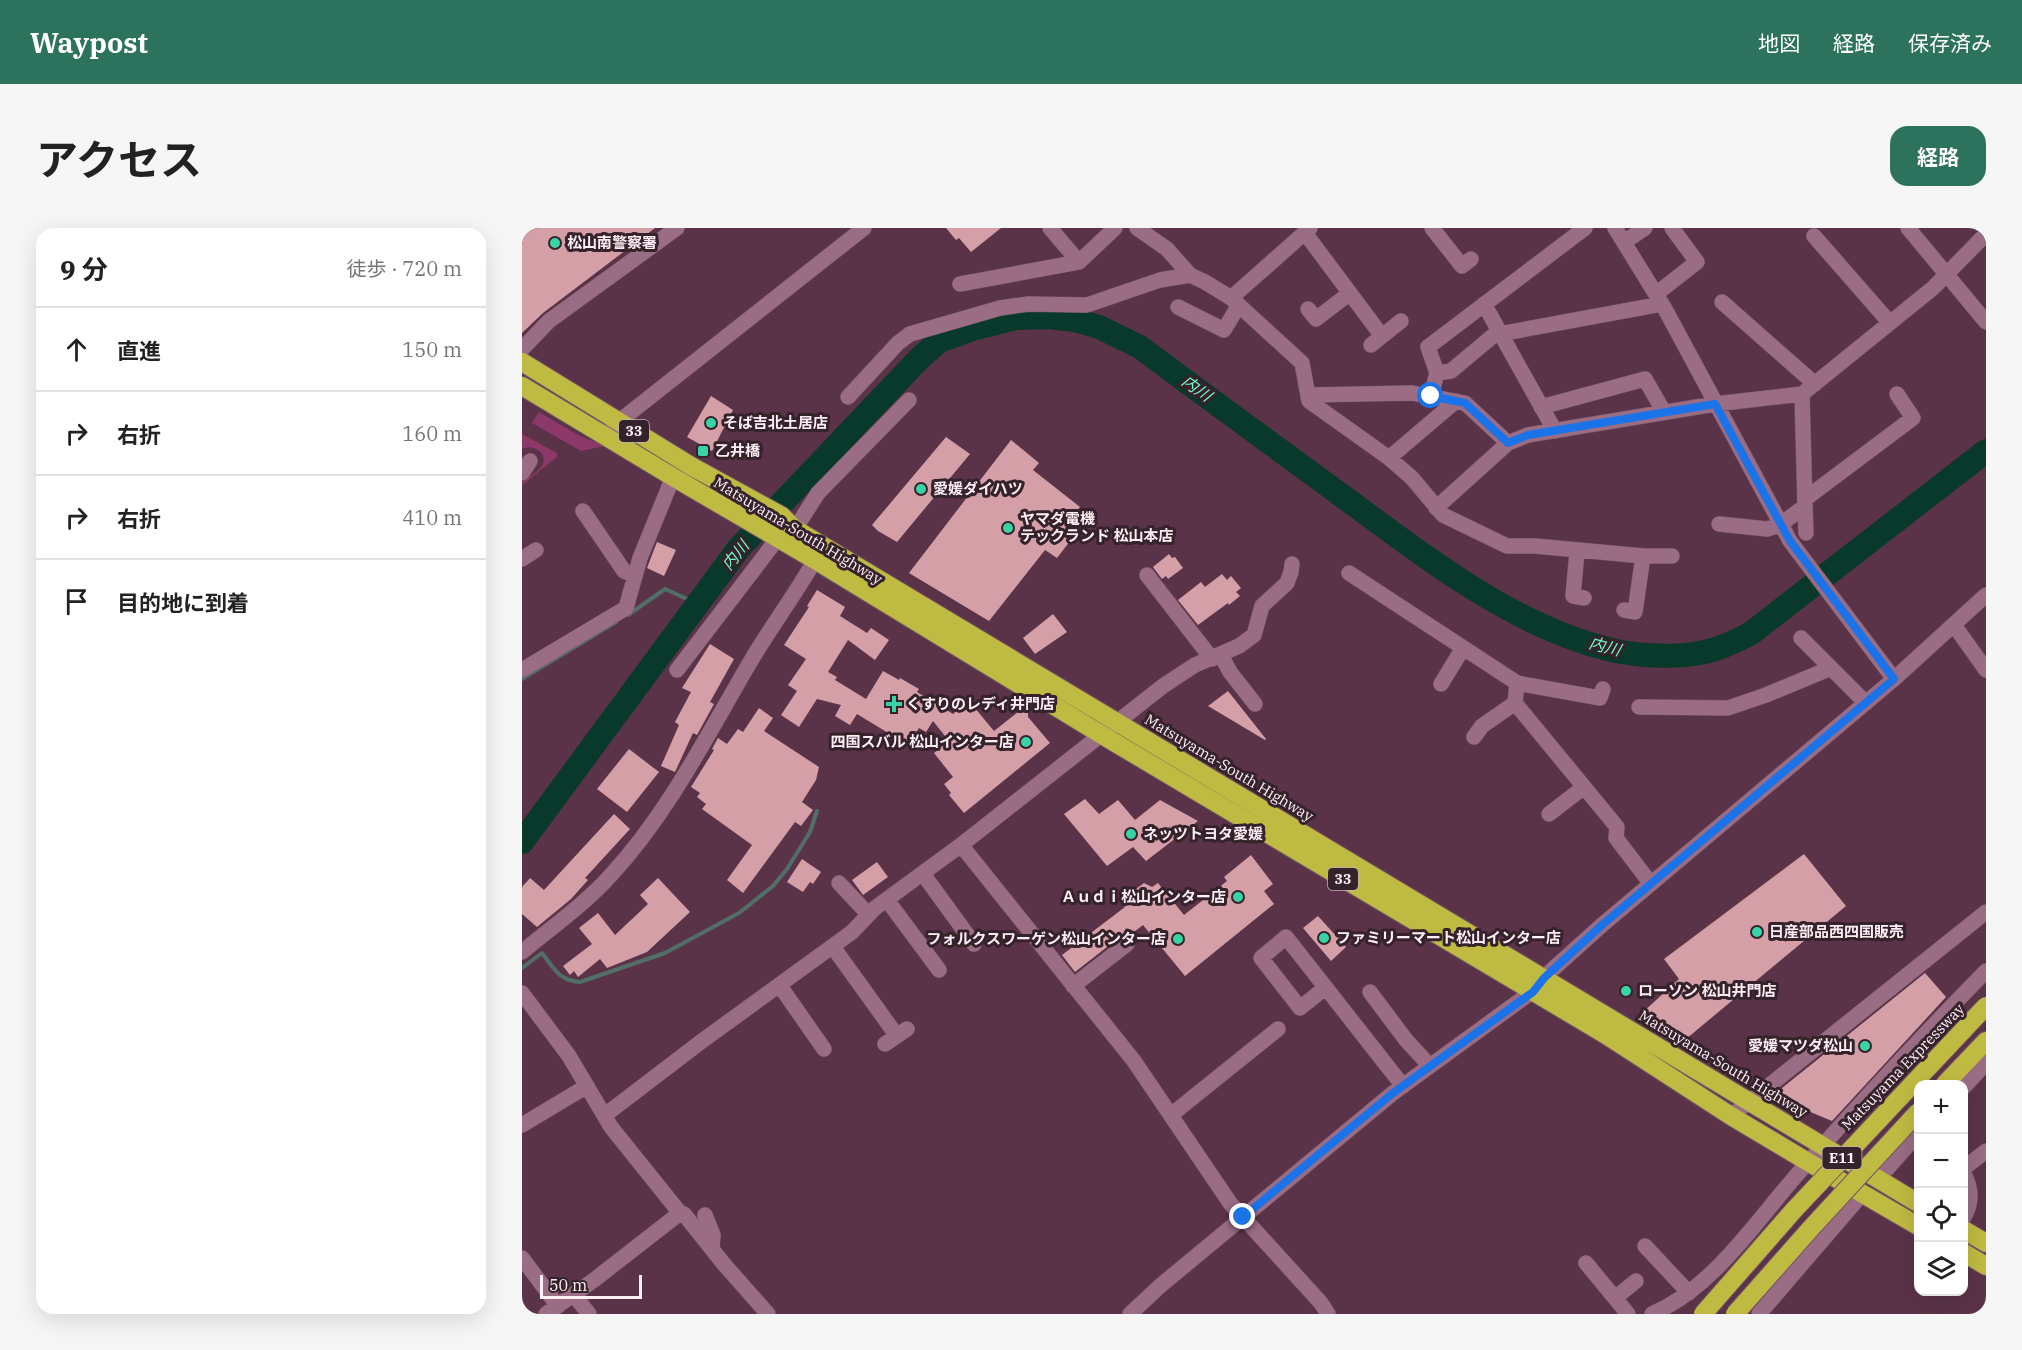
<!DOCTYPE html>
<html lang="ja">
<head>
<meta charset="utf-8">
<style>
  :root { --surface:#fff; --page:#f6f6f6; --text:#222; --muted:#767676; --line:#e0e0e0; --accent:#2c725d }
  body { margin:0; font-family:"IBM Plex Serif","Noto Sans JP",serif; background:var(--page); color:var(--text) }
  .controls { position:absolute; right:18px; bottom:18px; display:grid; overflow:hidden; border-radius:12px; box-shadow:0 6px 24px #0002 }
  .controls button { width:54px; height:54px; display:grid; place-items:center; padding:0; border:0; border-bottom:2px solid var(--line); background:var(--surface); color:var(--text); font:30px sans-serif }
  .scale { position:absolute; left:18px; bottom:15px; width:102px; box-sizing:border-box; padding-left:6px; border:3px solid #feeef5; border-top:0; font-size:16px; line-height:21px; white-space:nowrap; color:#feeef5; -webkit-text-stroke:4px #35222b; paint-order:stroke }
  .stop { position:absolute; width:18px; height:18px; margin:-14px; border:4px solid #1a73e8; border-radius:50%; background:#fff }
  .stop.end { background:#1a73e8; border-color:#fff; box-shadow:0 2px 6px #0008 }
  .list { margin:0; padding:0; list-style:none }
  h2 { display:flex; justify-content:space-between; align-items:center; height:78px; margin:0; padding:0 24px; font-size:26px }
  h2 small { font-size:20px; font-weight:400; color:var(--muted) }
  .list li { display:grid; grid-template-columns:39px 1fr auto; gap:18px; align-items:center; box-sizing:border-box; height:84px; padding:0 24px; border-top:2px solid var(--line) }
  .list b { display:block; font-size:22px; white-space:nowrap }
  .list em { font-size:20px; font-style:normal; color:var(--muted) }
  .icon { flex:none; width:33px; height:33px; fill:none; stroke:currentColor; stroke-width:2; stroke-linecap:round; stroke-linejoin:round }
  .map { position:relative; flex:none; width:1464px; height:1086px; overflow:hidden; border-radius:18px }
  header { display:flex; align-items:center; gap:36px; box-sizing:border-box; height:84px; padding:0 30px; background:var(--accent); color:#fff }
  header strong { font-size:28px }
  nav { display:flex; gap:33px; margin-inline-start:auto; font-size:21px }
  .intro { display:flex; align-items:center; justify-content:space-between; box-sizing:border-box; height:144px; padding:0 36px }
  h1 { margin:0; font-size:42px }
  .button { padding:15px 27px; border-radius:18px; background:var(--accent); color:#fff; font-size:21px; font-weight:700 }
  main { display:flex; gap:36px; padding:0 36px }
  aside { flex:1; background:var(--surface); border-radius:18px; box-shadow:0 6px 24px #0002 }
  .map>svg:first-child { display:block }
  .green { fill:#8c3868 }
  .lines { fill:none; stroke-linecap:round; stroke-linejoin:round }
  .stream { stroke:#526f67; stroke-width:4 }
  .river { stroke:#08392a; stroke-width:24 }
  .building { fill:#d59fa8 }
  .minor-casing { stroke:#745566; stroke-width:16 }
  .highway-casing { stroke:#745566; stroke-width:20 }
  .minor { stroke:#9a6d84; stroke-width:15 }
  .highway { stroke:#bfbb42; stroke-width:18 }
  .highway-bridge-casing { stroke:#745566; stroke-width:20; stroke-linecap:butt }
  .highway-bridge { stroke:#bfbb42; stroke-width:18 }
  .route { stroke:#1a73e8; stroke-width:8 }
  .poi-dot { fill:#39d4a5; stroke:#35222b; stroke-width:2 }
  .labels { text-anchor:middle; stroke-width:6; stroke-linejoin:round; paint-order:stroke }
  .shield { fill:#35222b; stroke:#c2b1b8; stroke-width:1.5 }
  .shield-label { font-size:14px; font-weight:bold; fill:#feeef5 }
  .poi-label { font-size:15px; font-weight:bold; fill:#feeef5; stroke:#35222b; text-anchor:start }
  .street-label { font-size:15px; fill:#feeef5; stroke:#35222b }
  .water-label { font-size:16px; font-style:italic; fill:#74fbcc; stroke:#35222b }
</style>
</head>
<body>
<header>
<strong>Waypost</strong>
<nav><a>地図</a><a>経路</a><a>保存済み</a></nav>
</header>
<div class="intro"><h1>アクセス</h1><a class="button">経路</a></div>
<main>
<aside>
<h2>9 分<small>徒歩 · 720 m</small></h2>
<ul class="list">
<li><svg class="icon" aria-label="ahead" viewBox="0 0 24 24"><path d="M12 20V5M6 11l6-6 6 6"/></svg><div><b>直進</b></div><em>150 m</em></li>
<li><svg class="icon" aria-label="right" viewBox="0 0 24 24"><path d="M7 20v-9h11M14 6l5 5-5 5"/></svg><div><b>右折</b></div><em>160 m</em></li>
<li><svg class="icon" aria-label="right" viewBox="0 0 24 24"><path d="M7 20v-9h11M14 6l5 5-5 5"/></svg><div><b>右折</b></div><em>410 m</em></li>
<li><svg class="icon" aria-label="arrive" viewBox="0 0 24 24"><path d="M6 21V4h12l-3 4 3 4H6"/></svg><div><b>目的地に到着</b></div></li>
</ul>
</aside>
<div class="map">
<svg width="1464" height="1086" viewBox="0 0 1464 1086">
  <rect width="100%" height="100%" fill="#5b3348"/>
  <path class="green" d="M17,184l41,24 25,10 -24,5 -49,-28z
    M0,206l35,19v4l-35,28v-3c6,-5 16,-10 20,-16 7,-14 -10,-22 -20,-17z
    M114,209l147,90 5,7 -117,-68z"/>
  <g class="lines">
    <path class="stream" d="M106,387l37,-26 33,15
      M0,451l94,-57
      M0,740l20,-15c12,15 17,28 38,29l85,-29 74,-40 34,-27 14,-17 23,-37 7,-21"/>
    <path class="river" d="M0,614l217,-294 179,-188 21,-19 37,-13 41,-10 31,-1 27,3 24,7 41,20c68,51 137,101 205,151 82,60 175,134 276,154 29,5 67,6 95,-3 12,-4 23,-10 34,-15l236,-183"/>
  </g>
  <path class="building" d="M0,0h133l-112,85 -21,20z
    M424,0h55l-30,24 -12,-14 -3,2z
    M189,168l22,14 -21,41 -25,-14z
    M424,209l24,17 -73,88 -19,-11 -6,-6z
    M489,212l28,23 -6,7 47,37 -13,16 10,9 -20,26 -12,-8 -56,71 -80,-48z
    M135,314l19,8 -12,26 -17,-8z
    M647,326l3,4 3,-1 8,11 -15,11 -2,-3 -4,3 -9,-12z
    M700,346l5,6 4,-4 10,12 -5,4 4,4 -11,9 -1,-2 -30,22 -20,-25 23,-18 4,5z
    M295,362l28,17 -5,9 27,17 4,-5 18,12 -14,20 -27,-20 -20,32 9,5 -2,3 31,19 17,-28 16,9 1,-2 19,11 -2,3 36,22 16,-13 25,30 24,-19 10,1v4l22,26 -86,70 -15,-18 2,-2 -7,-9 9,-7 -19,-24 15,-12 -16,-20 -7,11 -7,-4 -11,17 -51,-31 -7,11 -15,-9 6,-11 -24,-6 -18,28 -18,-12 16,-24 -9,-6 18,-26 -22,-14 25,-38 -2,-1z
    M531,386l14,18 -32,22 -12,-16z
    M188,416l24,15 -24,43 4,2 -17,31 -4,-2 -18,39 -14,-6 18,-41 -4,-3 16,-30 -9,-4z
    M706,463l38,48 -1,1 -57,-34z
    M237,480l14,10 -9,13 55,36 -3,13 -14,22 11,8 -12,16 -6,-4 -52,71 -16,-13 25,-35 -50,-36 4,-5 -9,-7 3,-4 -9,-6 23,-37 -2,-1 6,-11 9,6 11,-15 5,3z
    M107,521l30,23 -32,40 -30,-23z
    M563,571l14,15 19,-14 17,20 25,-20 38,21 -52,40 -13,-14 -26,19 -43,-52z
    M92,586l16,15 -45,49 3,2 -17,19 -34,28 -15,-13v-27l8,-9 14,12z
    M1282,626l42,52 -160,133 -44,-26 37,-34 -15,-20z
    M729,627l22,29 -9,7 10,13 -89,72 -42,-51 -13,10 -9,1 -46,36 -13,-17 63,-48 -5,-6 24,-18 8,4 6,-4 26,32 43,-34 -3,-4z
    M280,631l19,13 -8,12 -3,-2 -7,10 -16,-10z
    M355,634l11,15 -25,18 -11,-15z
    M136,650l32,34 -43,40 -40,16 -7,-9 -22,18 -4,-6 -4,4 -7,-9 29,-22 -13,-16 19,-15 17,22 33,-31 -8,-9z
    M796,688l28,31 -15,14 -28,-33z
    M1403,745l21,24 -114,124 -60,-25z"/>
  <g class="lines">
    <g class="minor-casing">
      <path id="minor" d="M528,0l29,34
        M615,0l30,21 23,26 15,7 26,16 71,65 7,38 80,57 23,20 31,37 64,31h28l108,10h29
        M910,0l30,38 9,-7
        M1093,0l50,81 125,232 104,138
        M1386,0l78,94
        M783,5l77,103
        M1292,8l76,87
        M1102,14l21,-14
        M438,56l119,-22 36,-34
        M1134,66l41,-32 -25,-34
        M709,70l79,-70
        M1200,74l93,82
        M962,76l71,127
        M656,79l46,23 15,-25
        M786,81l8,10 34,-26
        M849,117l30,-24
        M0,121l27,-28 128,-93
        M915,145l14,-2 43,-36 168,-31
        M786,167l104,-2 53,10 43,40
        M909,168l6,-23 -9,-26 157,-119
        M326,169l50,-54 12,-9 90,-26 28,-4 59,1 73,-25 30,-5
        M1019,179l104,-28 19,33
        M90,199l252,-199
        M867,230l67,-57
        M0,245l8,-12
        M1283,271l108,-81 -16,-24
        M1283,278l1,27
        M914,280l72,-65 20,-8 187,-31 87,-10 131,-106 53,-54
        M61,283l41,60 11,5
        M1197,296l48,5 13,-4 25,-19 -3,-112
        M273,301l23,-36 91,-93
        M1055,324l-4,44 11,2
        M0,331l14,-9
        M770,336l-1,8 -4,11 -25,23 -8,29 -15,11 -44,19 -32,21 -202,159 173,216 96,142 91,100 7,11
        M827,345l168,110 83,15 3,-9
        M625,347l65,84
        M1102,382l11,2 8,-56
        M1432,397l32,45
        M1279,410l65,65
        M699,427l9,17 25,32
        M0,442l104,-62 14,-50 33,-81
        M155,442l101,-132
        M995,455l-2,20 102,124 -1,11 35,46
        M919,456l22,-36
        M1117,479l89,1 38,-13 65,-27
        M952,509l8,-11 33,-23
        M1027,586l35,-27
        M401,646l51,70
        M317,655l29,31
        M365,672l52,70
        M311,719l64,89
        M0,724c30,-25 63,-48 89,-77 59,-64 97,-142 141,-216 22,-37 48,-71 68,-108
        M258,758l44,63
        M551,758l54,-42
        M803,760l-25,20 -39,-50 25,-21 117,149
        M848,764l36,48 24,26
        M0,765l47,63 42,71 69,86 4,1 39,49 45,51
        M363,816l22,-15
        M1442,859l22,-24
        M83,887l97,-74 150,-109 23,-24 86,-63
        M649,887l107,-86
        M1209,888l255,-204
        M0,897l65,-39
        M1442,940l22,-17
        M1365,941l31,-35
        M1442,946c8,15 8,29 0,43
        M183,987l8,20 -1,14
        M1123,1018l44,47
        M0,1030l36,48
        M1064,1035l42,51
        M52,1067l15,19
        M1093,1070l21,-17
        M24,1086l48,-34 86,-67
        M608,1086l30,-28 233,-193 140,-102 10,-13 59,-53 292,-246 92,-84
        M1130,1086c63,-27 105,-95 150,-145 59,-67 121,-134 184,-198
        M1237,1086l97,-113"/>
    </g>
    <g class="highway-casing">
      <path id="highway" d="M0,134l169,104 91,50 13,13 1123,674
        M0,158l151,91 142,83 287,175 504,300 125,81 77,46 110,64
        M1423,856l41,-43
        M1442,1002l22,13
        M1442,1025l22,13"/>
    </g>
    <use href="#minor" class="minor"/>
    <use href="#highway" class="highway"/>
    <g class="highway-bridge-casing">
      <path id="highway-bridge" d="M1181,1086l91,-104 192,-204
        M1213,1086l77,-87 106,-115"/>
    </g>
    <use href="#highway-bridge" class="highway-bridge"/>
  </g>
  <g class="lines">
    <path class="route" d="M721,989l150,-124 140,-101 11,-14 58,-53 292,-246 -104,-138 -75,-137 -187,31 -20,8 -43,-40 -34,-7"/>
  </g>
  <g class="poi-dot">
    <circle cx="33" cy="15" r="6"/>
    <circle cx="189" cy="195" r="6"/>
    <rect x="175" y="217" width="12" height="12" rx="3"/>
    <circle cx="399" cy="261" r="6"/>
    <circle cx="486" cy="300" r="6"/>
    <path d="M369 467h6v6h6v6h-6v6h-6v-6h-6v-6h6z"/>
    <circle cx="504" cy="514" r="6"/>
    <circle cx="609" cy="606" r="6"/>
    <circle cx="716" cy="669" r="6"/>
    <circle cx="1235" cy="704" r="6"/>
    <circle cx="802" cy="710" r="6"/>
    <circle cx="656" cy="711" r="6"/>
    <circle cx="1104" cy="763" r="6"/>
    <circle cx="1343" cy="818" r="6"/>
  </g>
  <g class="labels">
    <g class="shield">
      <rect x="97" y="192" width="30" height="22" rx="4.5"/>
      <rect x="806" y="640" width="30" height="22" rx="4.5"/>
      <rect x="1300.5" y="919" width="39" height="22" rx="4.5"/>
    </g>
    <g class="shield-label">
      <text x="112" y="208">33</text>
      <text x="821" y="656">33</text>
      <text x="1320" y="935">E11</text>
    </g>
    <g class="poi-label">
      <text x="45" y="20">松山南警察署</text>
      <text x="201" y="200">そば吉北土居店</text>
      <text x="193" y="228">乙井橋</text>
      <text x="411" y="266">愛媛ダイハツ</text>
      <text x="498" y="296">ヤマダ電機<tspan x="498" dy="17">テックランド 松山本店</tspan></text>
      <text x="384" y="481">くすりのレディ井門店</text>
      <text x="492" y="519" text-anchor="end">四国スバル 松山インター店</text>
      <text x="621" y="611">ネッツトヨタ愛媛</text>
      <text x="704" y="674" text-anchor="end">Ａｕｄｉ松山インター店</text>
      <text x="1247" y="709">日産部品西四国販売</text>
      <text x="814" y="715">ファミリーマート松山インター店</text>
      <text x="644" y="716" text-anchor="end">フォルクスワーゲン松山インター店</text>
      <text x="1116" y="768">ローソン 松山井門店</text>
      <text x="1331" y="823" text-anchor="end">愛媛マツダ松山</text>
    </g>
    <g class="street-label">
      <text transform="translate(276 303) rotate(31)" y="5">Matsuyama-South Highway</text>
      <text transform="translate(707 540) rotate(31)" y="5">Matsuyama-South Highway</text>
      <text transform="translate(1201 836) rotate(31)" y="5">Matsuyama-South Highway</text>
      <text transform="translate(1381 839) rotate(-46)" y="5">Matsuyama Expressway</text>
    </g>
    <g class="water-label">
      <text transform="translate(675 160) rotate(36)" y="6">内川</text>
      <text transform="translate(213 327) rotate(-51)" y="6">内川</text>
      <text transform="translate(1083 418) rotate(15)" y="6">内川</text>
    </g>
  </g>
</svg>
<div class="controls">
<button>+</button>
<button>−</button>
<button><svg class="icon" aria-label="locate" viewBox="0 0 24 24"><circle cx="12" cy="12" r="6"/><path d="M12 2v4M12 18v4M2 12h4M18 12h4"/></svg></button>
<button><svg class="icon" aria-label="layers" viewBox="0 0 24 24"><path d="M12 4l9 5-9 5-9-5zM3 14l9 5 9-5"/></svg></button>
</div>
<div class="scale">50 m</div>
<div class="stop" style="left:909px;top:168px"></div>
<div class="stop end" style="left:721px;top:989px"></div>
</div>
</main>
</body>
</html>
